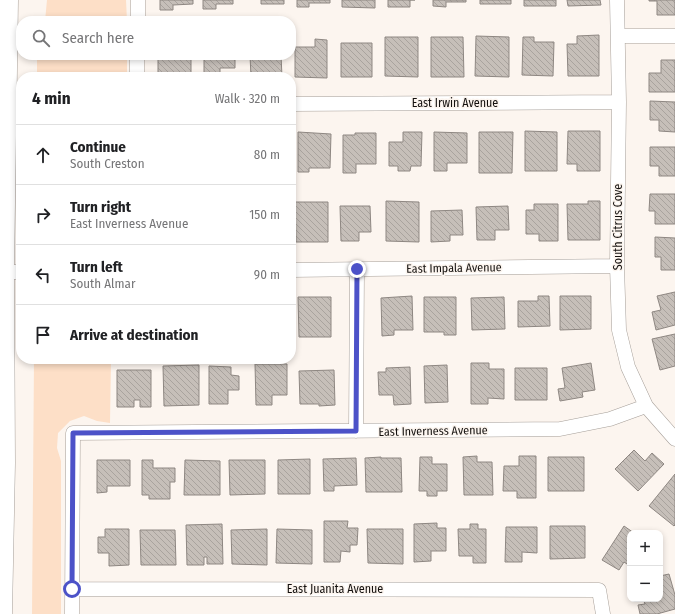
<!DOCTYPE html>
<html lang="en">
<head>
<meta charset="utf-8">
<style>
  :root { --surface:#fff; --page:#f2f2f2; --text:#202124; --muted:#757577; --line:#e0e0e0 }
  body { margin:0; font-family:"Fira Sans Condensed",sans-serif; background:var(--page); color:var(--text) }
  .controls { position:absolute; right:12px; bottom:12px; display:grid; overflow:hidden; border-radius:8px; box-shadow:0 2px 6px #0003 }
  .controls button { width:36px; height:36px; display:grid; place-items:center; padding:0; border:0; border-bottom:1px solid var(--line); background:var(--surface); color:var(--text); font:20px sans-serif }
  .stop { position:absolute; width:12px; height:12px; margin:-9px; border:3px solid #4c52c8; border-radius:50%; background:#fff }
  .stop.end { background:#4c52c8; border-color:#fff; box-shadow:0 1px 4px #0008 }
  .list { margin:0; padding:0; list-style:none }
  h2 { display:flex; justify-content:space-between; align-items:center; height:52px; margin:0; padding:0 16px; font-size:17px }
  h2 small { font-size:13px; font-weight:400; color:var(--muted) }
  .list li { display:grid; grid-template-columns:26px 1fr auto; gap:12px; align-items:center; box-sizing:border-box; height:60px; padding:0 16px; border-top:1px solid var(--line) }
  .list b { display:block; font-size:15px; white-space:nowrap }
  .list p { margin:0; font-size:13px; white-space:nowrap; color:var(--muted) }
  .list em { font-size:13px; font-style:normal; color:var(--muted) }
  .icon { flex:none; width:22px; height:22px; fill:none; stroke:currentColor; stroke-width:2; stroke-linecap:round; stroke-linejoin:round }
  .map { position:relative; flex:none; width:675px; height:614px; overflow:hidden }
  .search { position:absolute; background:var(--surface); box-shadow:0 2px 6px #0003; left:16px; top:16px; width:280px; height:44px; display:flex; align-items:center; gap:10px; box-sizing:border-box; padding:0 14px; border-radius:16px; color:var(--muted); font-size:15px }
  .panel { position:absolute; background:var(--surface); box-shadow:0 2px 6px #0003; left:16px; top:72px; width:280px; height:292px; border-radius:16px }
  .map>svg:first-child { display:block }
  .park { fill:#fddfc7 }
  .building { fill:url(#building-back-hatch); stroke:#8e8782 }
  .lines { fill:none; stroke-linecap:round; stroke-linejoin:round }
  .minor-casing { stroke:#a69f99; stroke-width:15 }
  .tertiary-casing { stroke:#a69f99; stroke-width:19 }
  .minor { stroke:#fff; stroke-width:14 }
  .tertiary { stroke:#fff; stroke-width:18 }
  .route { stroke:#4c52c8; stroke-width:5 }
  .labels { text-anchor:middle; stroke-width:3; stroke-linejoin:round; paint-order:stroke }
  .street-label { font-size:12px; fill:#14110f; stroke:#fcf5ef }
</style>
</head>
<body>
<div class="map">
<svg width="675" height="614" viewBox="0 0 675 614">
  <defs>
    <pattern id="building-back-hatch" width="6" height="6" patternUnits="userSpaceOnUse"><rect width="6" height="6" fill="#c6bfb9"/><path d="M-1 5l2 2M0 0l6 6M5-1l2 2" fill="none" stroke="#a9a39e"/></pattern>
  </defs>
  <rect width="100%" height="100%" fill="#fcf5ef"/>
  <path class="park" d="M47,0h79l1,21h-82z
    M37,55h90v22h-90z
    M34,359h77l-1,64 -13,-2 -13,-5 -14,5 -12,12 -1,15 4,13v153h-29z"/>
  <path class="building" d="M160,0h33v4l-20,1v5h-13z
    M203,0h30v4h-17v5h-13z
    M261,0h23v4h-23z
    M297,0h33v3h-21v4h-12z
    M342,0h33v8l-33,-1z
    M388,0h27h-5v7h-22z
    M433,0h33v2h-20v5l-13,-1z
    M480,0h31v4h-31z
    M524,0h32v6h-32z
    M567,0h33l1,5 -33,1z
    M649,0h26v15h-18v-14h-8z
    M599,35v41h-31l-1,-32h10v-8z
    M476,36l33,1v40l-34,-1z
    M385,37h33v40l-33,-1z
    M431,37h32l1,40h-33z
    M523,37h11v5h20l-1,34 -31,-1z
    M315,39l12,1v38l-32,-1v-30h20z
    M341,43h31v34h-31z
    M158,55h33v22h-33z
    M204,55h31v13h-15v9h-16z
    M250,55h31l1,22h-31z
    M661,60h14v32h-26v-19h12z
    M650,101l25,1v30l-16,-1v-11h-9z
    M525,131l32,1v39h-32z
    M568,131h32v40h-23v-7h-10z
    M298,132l33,2 -1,34h-21v4h-11z
    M403,132h19l-1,34h-10l-1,5h-12v-5h-9v-24h14z
    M434,132l33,1v30h-20v8h-13z
    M479,132h34l-1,41h-33z
    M355,133h21v31h-20v9h-13v-38h12z
    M650,147h25v29h-16v-10h-9z
    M650,194h25v30h-20v-13h-6z
    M386,201l33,1v40l-33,-1z
    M588,201h12v39h-32l-1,-36h21z
    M295,202h33v40h-32z
    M534,204h24v37h-19v-7h-13v-24h8z
    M340,206h30l1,26h-12v9h-18z
    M508,206l1,24h-14v10h-18l-1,-33z
    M462,210l1,25h-13v6l-19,1v-31z
    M655,237l20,1v32h-14v-13h-6z
    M675,292v33l-19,5 -4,-18 9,-2 -4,-14z
    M412,296l1,34h-19v5l-12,1 -1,-38z
    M538,296h11l1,30 -32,1v-26h20z
    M560,296h31v33l-31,1z
    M298,297h33v40h-32z
    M424,297h32v38h-12v-3h-20z
    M504,297l1,32 -33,1 -1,-32z
    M675,334v32l-15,4 -8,-31z
    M471,363h18v6h15v30l-16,-1v6h-17z
    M591,363l4,27 -13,2 1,5 -23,4 -2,-12 7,-1 -3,-20z
    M255,364h32v31h-15v10h-16z
    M199,365v40l-35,1 -1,-40z
    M447,365l1,37 -23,1 -1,-37z
    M209,366l22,1v8l8,1v14h-11v14h-19z
    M410,367l1,37 -17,1 -1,-10h-14l-1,-23h8v-4z
    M515,368h32v32h-32z
    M117,370h34v37h-11v-7h-6v7h-17z
    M334,370l1,35 -16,1v-2h-19l-1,-33z
    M634,450l11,11 7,-8 12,11 -26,27 -23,-22z
    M477,456v6h15l1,33h-29l-1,-38z
    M519,456h17v42h-19v-7h-14l1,-25h15z
    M381,457v1h20l1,34h-36l-1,-34z
    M420,457h12v7h15v27h-10v5h-10v-5h-8z
    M548,457h36v34h-36z
    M356,458l1,27 -23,1v5h-10l-1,-32z
    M310,459v35h-32v-34z
    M97,460h33v26h-23v6l-10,1z
    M142,460h11v8h22v14h-5v17h-21v-4h-7z
    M185,460l35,1v34h-36z
    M229,460h36v34l-35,1z
    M675,474v51l-1,1 -25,-20z
    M324,521h24l-1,7h11l-1,17h-7v7l-9,-1 -1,11h-16z
    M437,523v5h9v23h-15v10l-17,1v-38z
    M222,524l1,40h-16v-7h-3v8h-17l-1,-40z
    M470,524h8v5h8v34h-13v-7h-14l-1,-27h12z
    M550,526h35v32l-35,1z
    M624,526l10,7h-4v33l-6,-4 -5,8 -17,-10z
    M506,527h31v26l-15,-1v10h-17z
    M105,529h24v36l-20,1v-13h-11v-16h7z
    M267,529v36l-35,-1 -1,-34z
    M277,529l35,1v34l-36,-1z
    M367,529h36v35l-35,-1z
    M140,530h35l1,35h-35z
    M669,574l6,21v14l-18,5h-17l-2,-9 7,-1 -2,-5h17v-23z"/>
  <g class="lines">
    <g class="minor-casing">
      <path id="minor" d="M617,0l2,102 -2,164 2,64 9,37 18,39 29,33
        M138,21v-21
        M618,36h57
        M137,77v-22
        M291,104l328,-2
        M291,270l326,-4
        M5,272h16
        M356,431l1,-162
        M72,589l527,1 4,24
        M72,614l1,-181 487,-4 50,-10 36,-13"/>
    </g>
    <g class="tertiary-casing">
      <path id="tertiary" d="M3,614l3,-151 -1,-191 4,-272"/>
    </g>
    <use href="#minor" class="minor"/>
    <use href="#tertiary" class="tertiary"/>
  </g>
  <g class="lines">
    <path class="route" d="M72,589l1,-156 283,-2 1,-162"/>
  </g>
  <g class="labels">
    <g class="street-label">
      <text x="455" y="107">East Irwin Avenue</text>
      <text transform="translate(618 227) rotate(-90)" y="4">South Citrus Cove</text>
      <text transform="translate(454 268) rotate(-1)" y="4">East Impala Avenue</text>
      <text transform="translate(433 431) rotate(-1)" y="4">East Inverness Avenue</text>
      <text x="335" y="593">East Juanita Avenue</text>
    </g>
  </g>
</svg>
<div class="controls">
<button>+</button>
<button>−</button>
</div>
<div class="stop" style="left:72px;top:589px"></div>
<div class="stop end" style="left:357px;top:269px"></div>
<div class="search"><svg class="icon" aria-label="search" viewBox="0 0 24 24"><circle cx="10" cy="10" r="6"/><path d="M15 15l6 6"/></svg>Search here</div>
<section class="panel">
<h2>4 min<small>Walk · 320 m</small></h2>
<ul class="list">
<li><svg class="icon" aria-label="ahead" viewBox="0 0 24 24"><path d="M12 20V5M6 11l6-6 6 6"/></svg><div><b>Continue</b><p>South Creston</p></div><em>80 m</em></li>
<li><svg class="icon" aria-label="right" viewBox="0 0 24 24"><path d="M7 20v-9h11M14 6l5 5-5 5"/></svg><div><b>Turn right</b><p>East Inverness Avenue</p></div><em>150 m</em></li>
<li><svg class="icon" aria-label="left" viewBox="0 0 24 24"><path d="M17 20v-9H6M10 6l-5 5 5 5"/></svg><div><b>Turn left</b><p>South Almar</p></div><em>90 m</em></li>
<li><svg class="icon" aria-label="arrive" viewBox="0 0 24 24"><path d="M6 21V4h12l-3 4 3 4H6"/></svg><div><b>Arrive at destination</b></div></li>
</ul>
</section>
</div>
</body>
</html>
